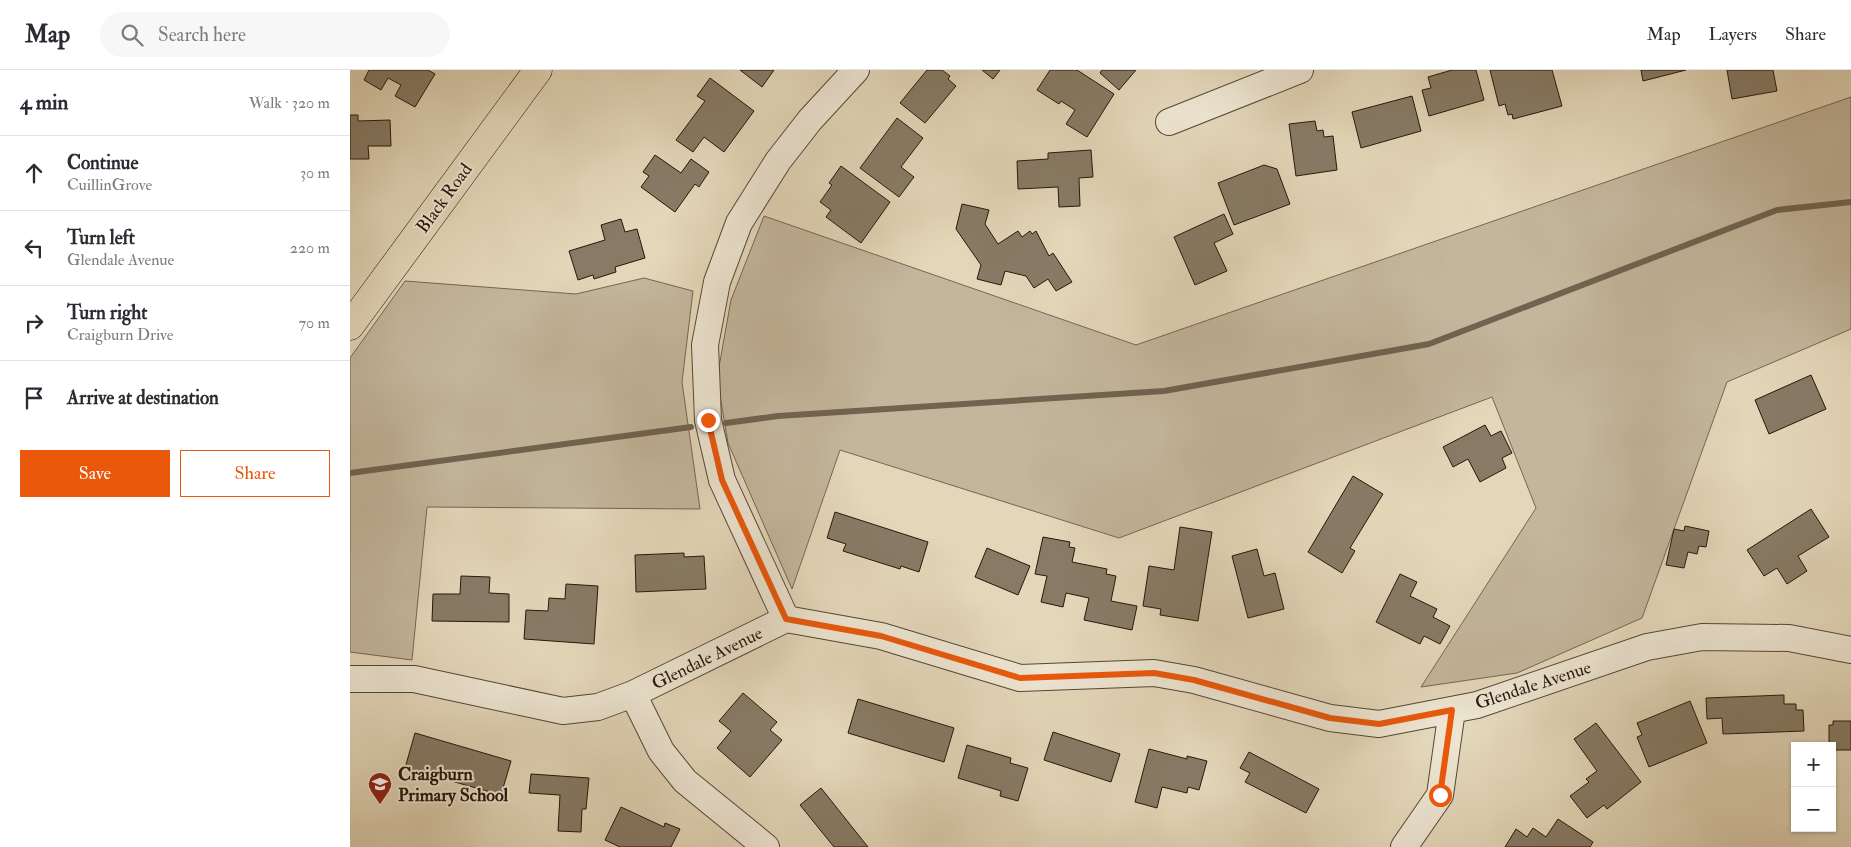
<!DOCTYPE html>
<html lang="en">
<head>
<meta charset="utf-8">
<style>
  :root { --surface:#fff; --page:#f7f7f7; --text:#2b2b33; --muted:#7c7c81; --line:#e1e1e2; --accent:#ea580c }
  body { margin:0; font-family:"IM FELL Double Pica",serif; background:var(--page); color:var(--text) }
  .controls { position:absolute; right:15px; bottom:15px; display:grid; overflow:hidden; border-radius:0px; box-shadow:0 1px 4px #0004 }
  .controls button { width:45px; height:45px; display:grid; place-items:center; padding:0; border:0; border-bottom:1px solid var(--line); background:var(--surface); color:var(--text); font:25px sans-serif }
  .stop { position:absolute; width:15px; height:15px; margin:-11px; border:4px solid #ea580c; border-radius:50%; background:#fff }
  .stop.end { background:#ea580c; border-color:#fff; box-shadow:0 1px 5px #0008 }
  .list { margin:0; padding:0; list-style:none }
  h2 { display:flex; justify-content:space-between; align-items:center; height:65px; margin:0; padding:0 20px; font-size:21px }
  h2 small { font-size:16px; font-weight:400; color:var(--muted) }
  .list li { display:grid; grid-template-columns:32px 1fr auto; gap:15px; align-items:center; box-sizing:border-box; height:75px; padding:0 20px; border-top:1px solid var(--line) }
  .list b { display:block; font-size:19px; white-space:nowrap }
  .list p { margin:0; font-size:16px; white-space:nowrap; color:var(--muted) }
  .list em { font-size:16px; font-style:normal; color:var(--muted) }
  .actions { display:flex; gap:10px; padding:15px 20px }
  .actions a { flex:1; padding:11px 0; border:1px solid var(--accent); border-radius:0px; text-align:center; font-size:18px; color:var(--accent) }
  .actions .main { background:var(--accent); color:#fff }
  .icon { flex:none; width:28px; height:28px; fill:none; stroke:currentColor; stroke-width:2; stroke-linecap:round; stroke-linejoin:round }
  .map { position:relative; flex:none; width:1501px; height:777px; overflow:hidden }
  header { display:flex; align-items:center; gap:30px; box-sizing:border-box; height:70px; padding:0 25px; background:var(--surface); border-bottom:1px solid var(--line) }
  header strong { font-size:24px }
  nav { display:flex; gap:28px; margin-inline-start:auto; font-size:18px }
  .search { width:350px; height:45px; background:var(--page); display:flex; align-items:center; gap:12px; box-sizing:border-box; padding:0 18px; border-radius:28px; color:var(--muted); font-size:19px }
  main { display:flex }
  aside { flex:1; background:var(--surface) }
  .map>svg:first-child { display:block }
  .green { fill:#c3b69c; stroke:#746654 }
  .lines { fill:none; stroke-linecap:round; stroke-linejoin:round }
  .stream { stroke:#706350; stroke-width:6 }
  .building { fill:#877b66; stroke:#24170c }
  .minor-casing { stroke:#544737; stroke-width:28 }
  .major-casing { stroke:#24170c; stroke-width:29 }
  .minor { stroke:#ede5d2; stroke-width:26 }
  .major { stroke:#e3d7b9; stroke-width:28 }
  .route { stroke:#ea580c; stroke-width:6 }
  .labels { text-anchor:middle; stroke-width:4; stroke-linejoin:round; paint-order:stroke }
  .street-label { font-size:18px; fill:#24170c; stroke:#ede5d2 }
  .poi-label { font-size:18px; font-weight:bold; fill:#24170c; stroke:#ede5d2; text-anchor:start }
</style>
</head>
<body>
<header>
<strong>Map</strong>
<div class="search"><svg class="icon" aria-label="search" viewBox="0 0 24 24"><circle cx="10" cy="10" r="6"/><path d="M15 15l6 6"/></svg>Search here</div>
<nav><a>Map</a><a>Layers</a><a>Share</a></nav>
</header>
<main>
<aside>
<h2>4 min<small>Walk · 320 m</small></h2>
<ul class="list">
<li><svg class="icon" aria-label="ahead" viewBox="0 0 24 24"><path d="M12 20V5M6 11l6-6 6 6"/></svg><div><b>Continue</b><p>CuillinGrove</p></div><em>30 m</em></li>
<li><svg class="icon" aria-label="left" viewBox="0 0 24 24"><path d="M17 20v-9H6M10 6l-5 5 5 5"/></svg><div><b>Turn left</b><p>Glendale Avenue</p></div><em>220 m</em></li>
<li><svg class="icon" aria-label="right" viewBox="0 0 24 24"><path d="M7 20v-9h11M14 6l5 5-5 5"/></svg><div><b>Turn right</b><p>Craigburn Drive</p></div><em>70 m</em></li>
<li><svg class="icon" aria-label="arrive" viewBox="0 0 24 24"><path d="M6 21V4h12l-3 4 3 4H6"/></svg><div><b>Arrive at destination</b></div></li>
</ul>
<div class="actions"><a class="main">Save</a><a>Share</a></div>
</aside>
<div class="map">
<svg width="1501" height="777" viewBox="0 0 1501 777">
  <rect width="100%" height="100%" fill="#e3d7b9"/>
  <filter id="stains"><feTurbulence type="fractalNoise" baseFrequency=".004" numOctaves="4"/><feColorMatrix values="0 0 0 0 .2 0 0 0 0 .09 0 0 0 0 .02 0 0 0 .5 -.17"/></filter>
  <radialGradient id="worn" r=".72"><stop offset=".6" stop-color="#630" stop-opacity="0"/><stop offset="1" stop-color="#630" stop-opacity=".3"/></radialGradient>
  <path class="green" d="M1501,27v232l-124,53 -85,236 -125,55 -96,14 115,-179 -44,-111 -373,141 -279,-88 -48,139 -64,-146 -11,-65 14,-78 33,-84 372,129z
    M294,208l49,13 -11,91 18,127 -273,-2 -15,153 -62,-8v-294l55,-77 171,13z"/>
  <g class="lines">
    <path class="stream" d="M376,353l52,-7 386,-25 265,-47 348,-134 74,-8
      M0,403l341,-46"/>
  </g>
  <path class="building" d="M19,0h59l7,4 -20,33 -20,-11 6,-11 -13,-7 -7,12 -17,-10z
    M390,0h34l-12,17z
    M577,0h15l8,6 -2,3 8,7 -31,37 -25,-20z
    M632,0h18l-7,9z
    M700,0h27l37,24 -27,43 -21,-13 9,-14 -14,-9 -2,3 -22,-14z
    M752,0h34l-17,20 -19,-17z
    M1102,0h24l8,30 -55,16 -7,-26 9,-2 -3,-11z
    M1140,0h62l10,36 -49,13 -1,-5 -4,1 -3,-11 -6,2z
    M1291,0h45l-43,11z
    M1377,0h46l4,21 -45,8z
    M360,8l44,33 -30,41 -20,-15 -11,15 -17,-12 29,-39 -8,-5z
    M1062,26l9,35 -60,17 -9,-36z
    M0,45h8v6l32,-1 1,26h-23l1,13h-19z
    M547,48l26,20 -22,29 13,10 -15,20 -39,-29z
    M965,51l2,10 6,-1 1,7 9,-1 4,34 -41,6 -7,-52z
    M741,80l2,27 -14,1 1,28 -21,1 -1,-20 -40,2 -1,-28 31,-2v-6z
    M305,85l26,18 10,-14 18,13 -10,15 -4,-3 -20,28 -34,-25 8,-11 -6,-4z
    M914,95l13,4 13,35 -56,21 -16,-42z
    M491,96l49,36 -29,41 -35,-26 5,-7 -11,-8 12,-17 -3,-2z
    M612,134l27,6 -4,14 13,20 20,-13 4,6 8,-6 2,3 4,-3 13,25 4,-3 19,29 -16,9 -8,-12 -14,9 -8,-12 -21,-5 -4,14 -24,-6 4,-14 -25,-36z
    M874,144l9,20 -19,9 13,28 -32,14 -21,-48z
    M271,149l4,13 12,-3 8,29 -30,9 1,5 -22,7 -1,-4 -15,5 -9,-29 36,-11 -4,-15z
    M1461,305l15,34 -57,25 -14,-34z
    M1135,355l6,11 10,-5 11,22 -10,5 4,10 -26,14 -12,-23 -15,8 -10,-20z
    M1003,406l30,18 -33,54 5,3 -13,22 -34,-21z
    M1461,439l18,28 -31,19 9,15 -20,13 -10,-16 -13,8 -17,-26z
    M485,442l93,30 -9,30 -18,-6 -1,3 -57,-18 3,-7 -19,-6z
    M1335,456l24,5 -3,16 -7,-1 -2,8 -9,-2 -4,16 -18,-3 8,-36 10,2z
    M830,457l32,5 -14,89 -38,-6 1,-6 -18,-3 6,-40 25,4z
    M693,467l27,5 -1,5 6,1 -3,14 35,7 -1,5 10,2 -5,25 26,5 -5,24 -48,-10 5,-22 -23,-5 -3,14 -22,-5 6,-26 -12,-2z
    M637,478l43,18 -12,29 -43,-18z
    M907,479l7,27 11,-3 9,36 -36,9 -16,-62z
    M334,483v4l20,-1 2,33 -70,3 -1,-37z
    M1050,504l17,8 -7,14 27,13 -4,8 17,9 -10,18 -16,-8 -4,8 -44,-22z
    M111,506l29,1 -1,16 20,1v28l-77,-1 1,-27h27z
    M216,514l32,2 -4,58 -70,-5 2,-29 22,1 1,-13 16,1z
    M393,623l34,29 -7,8 12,10 -32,37 -33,-29 14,-17 -12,-10z
    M1434,625v9h12v6h7l1,21 -81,3 -1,-16 -15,1 -1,-21z
    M508,629l96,29 -10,34 -96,-29z
    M1340,631l17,42 -58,24 -12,-30 5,-2 -5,-12z
    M1483,651h18v29h-19v-4h-3v-21h4z
    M1246,653l45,59 -34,27 -3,-4 -17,13 -17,-22 19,-14 -3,-3 11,-8 -23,-32z
    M703,662l67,22 -9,28 -67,-22z
    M65,663l96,28 -10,34 -96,-27z
    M617,675l44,13 -1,5 18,5 -10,33 -18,-5 1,-5 -43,-13z
    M799,679l38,10v-3l20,5 -8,29 -11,-3 -1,6 -25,-6 -5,21 -22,-6z
    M899,682l70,37 -13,24 -61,-31 5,-9 -10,-5z
    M181,704l58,4 -3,31h-4l-1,23 -23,-1 2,-36 -31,-2z
    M471,718l47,59h-34l-34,-42z
    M271,737l43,20 1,-4 15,6 -9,18h-51l-15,-7z
    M1208,749l35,23 -3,5h-85l11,-18 11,8 6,-9 13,9z"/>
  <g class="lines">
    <g class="minor-casing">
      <path id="minor" d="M819,52l131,-52
        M436,549l-64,-139 -14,-60 -3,-75 12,-63 22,-59 39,-62 32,-41 46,-50
        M0,609h64l149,32 35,-4 35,-13 153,-75 95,17 139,42 134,-5 40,7 136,38 49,6 98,-19 170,-58 55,-10 87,1 62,12
        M283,624l28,57 24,30 81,66
        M1054,777l36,-52 12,-85"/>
    </g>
    <g class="major-casing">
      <path id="major" d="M0,256l188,-256"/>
    </g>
    <use href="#minor" class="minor"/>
    <use href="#major" class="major"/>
  </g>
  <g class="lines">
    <path class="route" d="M358,350l14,60 64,139 95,17 139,42 134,-5 40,7 136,38 49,6 73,-14 -12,85"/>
  </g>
  <defs>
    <g id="school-pin" transform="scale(1.25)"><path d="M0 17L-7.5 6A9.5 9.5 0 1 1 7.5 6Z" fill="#8f2418" stroke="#ede5d2"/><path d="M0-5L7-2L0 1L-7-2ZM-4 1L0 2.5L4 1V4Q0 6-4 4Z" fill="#fff"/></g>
  </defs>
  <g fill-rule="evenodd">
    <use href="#school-pin" x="30" y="714"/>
  </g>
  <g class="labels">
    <g class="street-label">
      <text transform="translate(94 128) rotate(-54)" y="6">Black Road</text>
      <text transform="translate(357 588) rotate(-26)" y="6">Glendale Avenue</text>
      <text transform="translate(1183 615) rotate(-18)" y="6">Glendale Avenue</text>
    </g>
    <g class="poi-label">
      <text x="48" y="710">Craigburn<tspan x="48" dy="21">Primary School</tspan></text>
    </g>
  </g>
  <rect width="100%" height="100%" filter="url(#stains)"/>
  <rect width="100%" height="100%" fill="url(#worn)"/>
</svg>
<div class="controls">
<button>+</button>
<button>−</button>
</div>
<div class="stop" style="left:1090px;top:725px"></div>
<div class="stop end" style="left:358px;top:350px"></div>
</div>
</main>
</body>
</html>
